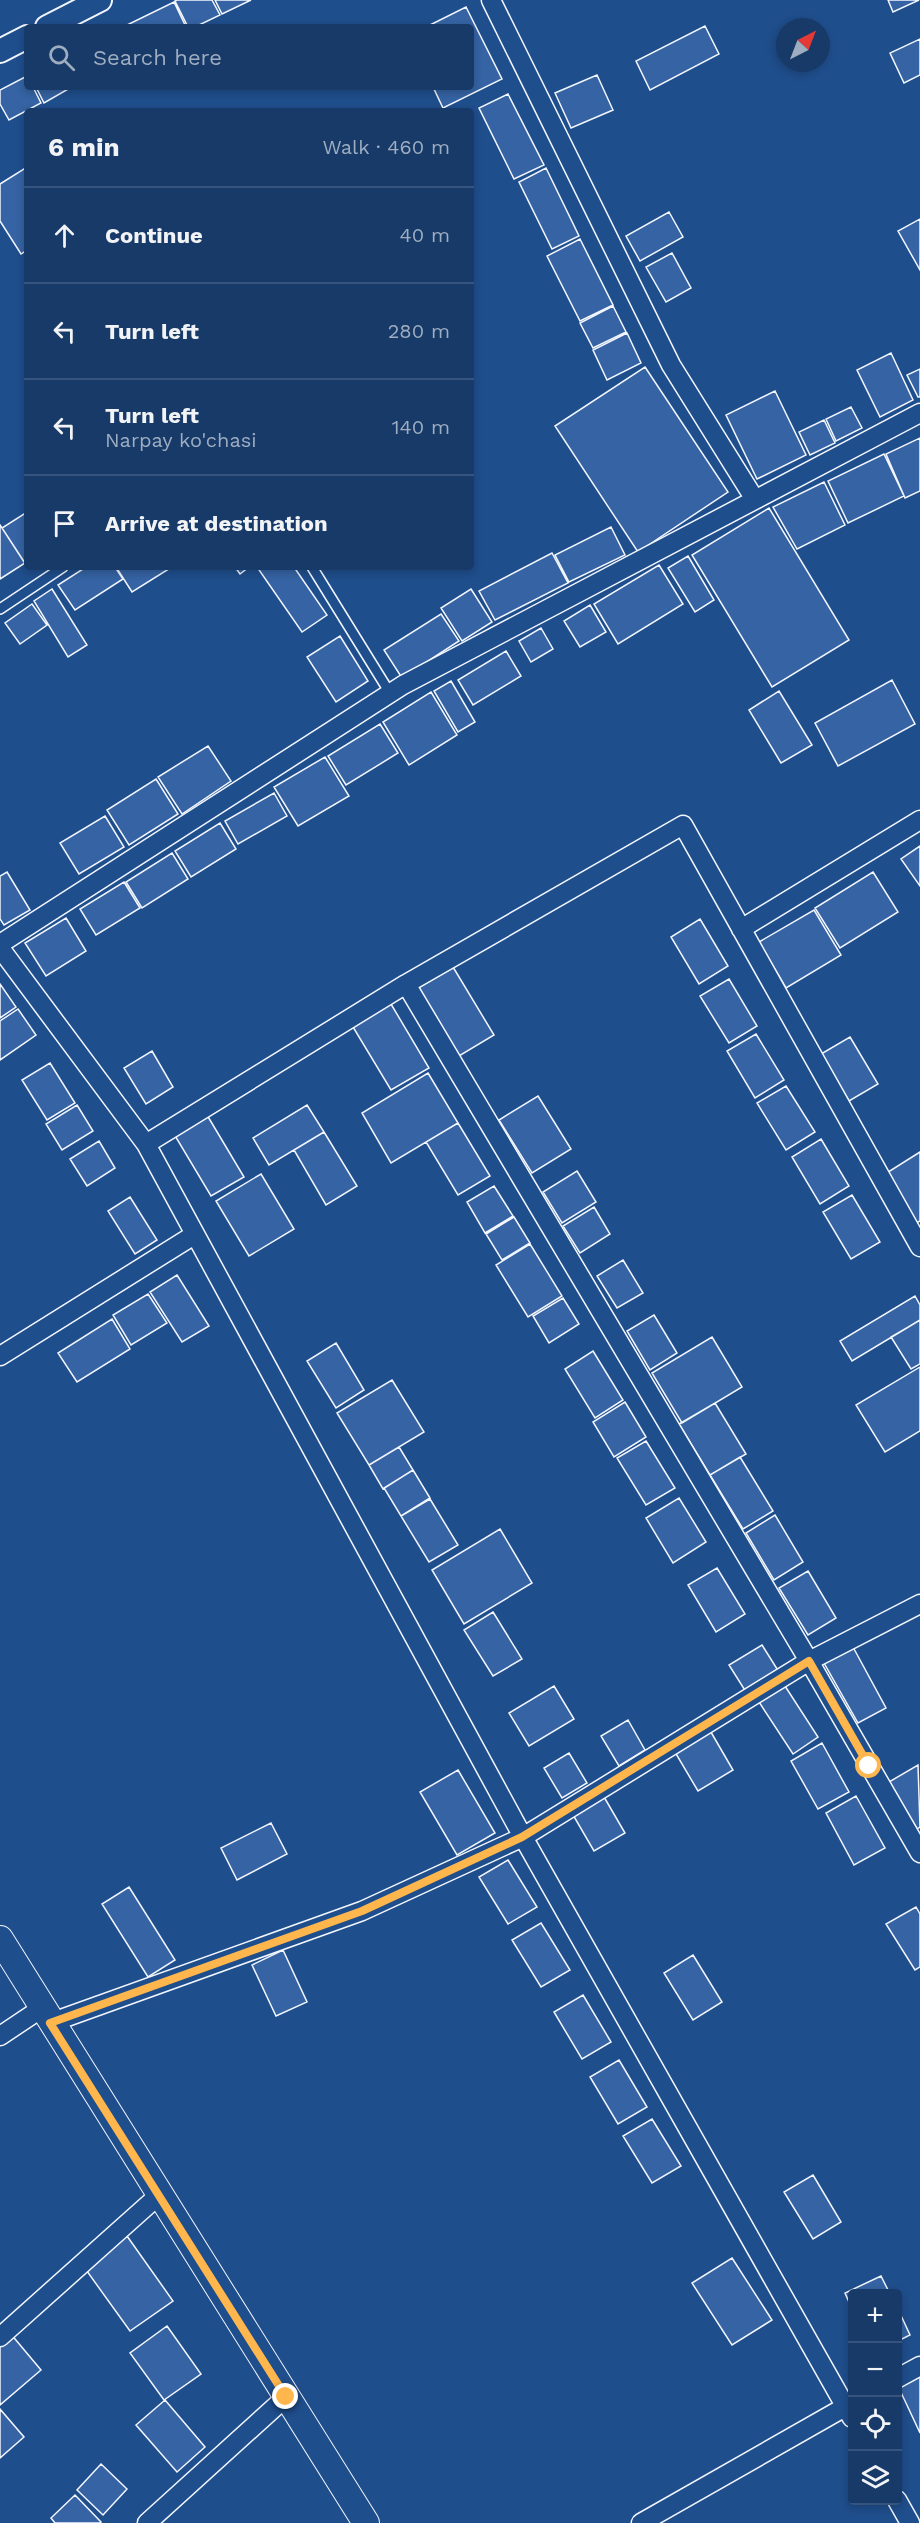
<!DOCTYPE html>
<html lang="en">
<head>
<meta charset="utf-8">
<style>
  :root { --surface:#173a69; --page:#244571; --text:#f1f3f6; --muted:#9eadc0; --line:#36547d }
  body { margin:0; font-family:"Work Sans",sans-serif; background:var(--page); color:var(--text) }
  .controls { position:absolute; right:18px; bottom:18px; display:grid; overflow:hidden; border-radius:6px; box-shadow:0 3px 9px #0003 }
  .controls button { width:54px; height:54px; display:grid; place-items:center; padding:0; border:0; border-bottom:2px solid var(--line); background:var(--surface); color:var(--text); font:30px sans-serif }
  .compass { position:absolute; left:776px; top:18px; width:54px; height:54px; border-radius:50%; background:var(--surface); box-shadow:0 3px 9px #0003; rotate:42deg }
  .stop { position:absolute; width:18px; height:18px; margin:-14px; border:4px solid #ffb74d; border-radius:50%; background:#fff }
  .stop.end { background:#ffb74d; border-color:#fff; box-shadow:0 2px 6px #0008 }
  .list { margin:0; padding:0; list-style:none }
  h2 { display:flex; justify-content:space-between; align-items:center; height:78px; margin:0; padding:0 24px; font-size:26px }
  h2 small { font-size:20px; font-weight:400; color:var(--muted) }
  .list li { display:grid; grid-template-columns:39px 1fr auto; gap:18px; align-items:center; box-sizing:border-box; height:96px; padding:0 24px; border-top:2px solid var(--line) }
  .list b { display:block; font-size:22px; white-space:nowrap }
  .list p { margin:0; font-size:20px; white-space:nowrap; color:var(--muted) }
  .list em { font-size:20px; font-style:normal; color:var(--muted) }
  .icon { flex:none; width:33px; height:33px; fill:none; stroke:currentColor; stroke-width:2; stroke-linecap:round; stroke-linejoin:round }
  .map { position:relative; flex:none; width:920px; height:2523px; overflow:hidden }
  .search { position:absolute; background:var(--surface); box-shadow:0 3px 9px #0003; left:24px; top:24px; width:450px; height:66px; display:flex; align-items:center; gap:15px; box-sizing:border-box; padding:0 21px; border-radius:6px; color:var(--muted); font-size:22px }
  .panel { position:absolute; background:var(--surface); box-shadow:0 3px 9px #0003; left:24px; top:108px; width:450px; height:462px; border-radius:6px }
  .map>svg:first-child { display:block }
  .building { fill:#3563a3; stroke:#f2f6ff; stroke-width:1.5 }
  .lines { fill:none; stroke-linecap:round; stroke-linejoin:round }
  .service-casing { stroke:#f2f6ff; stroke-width:12 }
  .minor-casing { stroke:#f2f6ff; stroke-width:21 }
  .tertiary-casing { stroke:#f2f6ff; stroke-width:26 }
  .secondary-casing { stroke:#f2f6ff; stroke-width:28 }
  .service { stroke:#1f4e8c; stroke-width:9 }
  .minor { stroke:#1f4e8c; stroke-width:18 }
  .tertiary { stroke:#1f4e8c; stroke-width:22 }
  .secondary { stroke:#1f4e8c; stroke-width:26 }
  .route { stroke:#ffb74d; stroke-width:8 }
</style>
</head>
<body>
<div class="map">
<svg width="920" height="2523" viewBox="0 0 920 2523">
  <rect width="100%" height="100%" fill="#1f4e8c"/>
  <path class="building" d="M177,0h35l8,15 -25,12h-7l-13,-26z
    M215,0h36l-29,14z
    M888,0h31l-26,12z
    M174,2l12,25h-60l-1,-1z
    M466,7l36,72 -59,29 -10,-21h38v-60h-45z
    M705,26l14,28 -69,36 -14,-29z
    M920,39v36l-16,8 -14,-30z
    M597,75l16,35 -42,18 -16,-35z
    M27,76v11h6l8,16 -32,17 -9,-16v-14z
    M36,87h34v1l-26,15z
    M508,94l36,71 -30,14 -35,-71z
    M27,167v83l-6,4 -21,-33v-37z
    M546,168l33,68 -27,13 -33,-67z
    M669,212l14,25 -43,24 -14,-25z
    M920,219v51l-22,-39z
    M580,239l33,66 -33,16 -33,-65z
    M672,253l19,35 -25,14 -20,-35z
    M613,306l13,26 -33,16 -13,-25z
    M627,333l14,30 -34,17 -14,-30z
    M891,353l22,47 -33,17 -23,-47z
    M645,367l83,125 -90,60 -83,-126z
    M920,369v28h-2l-11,-22z
    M775,391l31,64 -49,24 -31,-64z
    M851,407l11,21 -26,13 -10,-22z
    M824,420l11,23 -25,12 -11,-23z
    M920,438v53l-15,7 -19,-44z
    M884,454l20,42 -56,27 -20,-42z
    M824,482l21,43 -48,24 -24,-42z
    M769,508l80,132 -77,47 -80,-132z
    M27,512v48l-3,2 -22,-34z
    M0,525l25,38 -25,16z
    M611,527l14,28 -56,27 -14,-27z
    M552,553l16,30 -73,37 -16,-29z
    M688,556l26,44 -19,12 -27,-44z
    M659,565l24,39 -65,40 -24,-40z
    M86,567h29l8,12 -48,31 -17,-25z
    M116,567h56l-40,25z
    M235,567h14l-9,7z
    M257,567h37l33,48 -25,17z
    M52,589l35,56 -19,12 -34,-56z
    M471,589l21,33 -30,19 -21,-33z
    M32,604l15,21 -27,19 -15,-21z
    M590,605l16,27 -26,15 -16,-26z
    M441,614l18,27 -57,37 -18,-28z
    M541,628l12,21 -22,13 -12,-21z
    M340,636l28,45 -32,21 -29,-45z
    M506,651l15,25 -48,29 -15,-25z
    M892,680l23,44 -77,42 -23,-43z
    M451,681l24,41 -17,10 -24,-41z
    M779,691l33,54 -31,18 -32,-53z
    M431,692l26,43 -48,30 -26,-43z
    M380,724l18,29 -52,32 -18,-29z
    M208,746l23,35 -49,33 -24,-37z
    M325,757l24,39 -51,30 -24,-39z
    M156,779l22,35 -49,31 -22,-35z
    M274,793l13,23 -49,28 -13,-23z
    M105,816l19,31 -45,27 -19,-31z
    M220,823l16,26 -45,28 -16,-26z
    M920,846v40l-19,-27z
    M172,853l16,26 -46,29 -16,-26z
    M7,872l23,38 -26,15 -4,-6v-43z
    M873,872l25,40 -58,36 -25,-40z
    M124,882l16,26 -44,27 -16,-26z
    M814,910l27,45 -55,33 -27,-46z
    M66,918l20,33 -40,25 -21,-33z
    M700,919l28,47 -29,18 -28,-47z
    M453,967l41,68 -35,21 -41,-68z
    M729,979l28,47 -28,17 -29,-47z
    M0,984l16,23 -16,11z
    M388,999l41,69 -38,22 -41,-68z
    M18,1009l18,26 -36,25v-39z
    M756,1034l28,46 -29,18 -28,-47z
    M850,1037l28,47 -29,17 -28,-47z
    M152,1051l21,36 -27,17 -22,-36z
    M50,1063l25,40 -28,17 -25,-40z
    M428,1073l30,50 -67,40 -29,-50z
    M786,1086l29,46 -29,18 -29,-47z
    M538,1096l33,53 -39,24 -33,-53z
    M77,1105l16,26 -31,19 -16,-26z
    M307,1105l17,27 -55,33 -16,-27z
    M207,1115l37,62 -33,19 -37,-62z
    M458,1123l32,53 -32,19 -32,-53z
    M324,1132l33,54 -31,19 -32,-55z
    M821,1139l28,47 -29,18 -28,-47z
    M99,1141l16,27 -28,18 -17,-27z
    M920,1152v69l-5,3 -30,-50z
    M577,1171l19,31 -34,21 -19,-31z
    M261,1174l33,55 -45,27 -33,-55z
    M494,1186l19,30 -28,17 -18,-31z
    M852,1195l28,47 -29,17 -28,-47z
    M130,1197l27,43 -22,14 -27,-43z
    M594,1207l16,27 -30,19 -17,-27z
    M514,1217l16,26 -28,17 -16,-26z
    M530,1244l32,52 -34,21 -32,-52z
    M623,1260l20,33 -26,15 -20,-32z
    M177,1275l32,51 -27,16 -32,-50z
    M148,1294l19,29 -36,22 -18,-30z
    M915,1296l5,9v15l-68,41 -12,-20z
    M563,1298l16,26 -30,19 -16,-27z
    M654,1315l23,38 -27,17 -23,-39z
    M112,1319l18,30 -53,33 -19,-29z
    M920,1320v44l-9,5 -20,-32z
    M712,1337l30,50 -60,36 -30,-50z
    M336,1343l28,47 -28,18 -29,-47z
    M593,1351l30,49 -28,18 -30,-49z
    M920,1367v64l-35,21 -29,-47z
    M392,1380l32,52 -55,33 -32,-52z
    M625,1402l21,35 -32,20 -21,-35z
    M715,1403l31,51 -36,21 -31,-51z
    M646,1441l29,47 -29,17 -29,-47z
    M399,1447l14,23 -30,19 -14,-24z
    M740,1457l33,54 -30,18 -33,-54z
    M413,1470l17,28 -29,18 -17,-28z
    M679,1498l27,44 -33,21 -27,-45z
    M430,1499l28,46 -29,17 -28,-46z
    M775,1515l28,47 -29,18 -28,-47z
    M500,1529l32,54 -68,41 -32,-54z
    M717,1568l28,46 -29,18 -28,-47z
    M808,1571l28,47 -28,17 -29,-47z
    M493,1612l29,47 -29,17 -29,-46z
    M762,1645l17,27 -33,20 -17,-27z
    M853,1647l33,61 -28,15 -34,-60z
    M554,1686l20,33 -45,27 -20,-33z
    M785,1686l33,51 -25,17 -34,-52z
    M628,1720l17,30 -26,16 -18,-30z
    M708,1727l25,43 -35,21 -26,-44z
    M822,1743l27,49 -31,17 -27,-48z
    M569,1753l18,30 -25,15 -18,-30z
    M918,1765l2,62 -3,2 -28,-47z
    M458,1770l37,63 -38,22 -37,-63z
    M600,1790l25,43 -31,18 -25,-43z
    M856,1796l29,52 -31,17 -28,-52z
    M271,1823l16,31 -50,26 -16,-32z
    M508,1860l29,47 -29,17 -29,-47z
    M129,1887l46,73 -27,17 -46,-73z
    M916,1907l4,7v53l-5,3 -29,-46z
    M541,1923l29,47 -29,17 -29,-47z
    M283,1950l24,52 -31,14 -24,-51z
    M693,1955l29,47 -29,18 -29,-47z
    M583,1995l28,47 -29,17 -28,-47z
    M619,2060l28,47 -29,17 -28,-47z
    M652,2119l29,47 -29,17 -29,-47z
    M813,2175l28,47 -28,17 -29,-47z
    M127,2236l46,65 -43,30 -46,-64z
    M732,2258l40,62 -40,25 -40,-62z
    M881,2276l9,18h-38v15l-7,-16z
    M898,2309l12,26 -12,6z
    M167,2326l34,48 -37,26 -34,-47z
    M10,2333l31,37 -41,35v-63z
    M920,2362v71l-22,-47z
    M165,2400l40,47 -28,25 -41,-47z
    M0,2409l24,28 -24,21z
    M101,2464l26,25 -24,26 -26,-25z
    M75,2495l26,27 -1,1h-45l-4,-5z"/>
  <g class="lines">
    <g class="service-casing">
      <path id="service" d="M312,567l78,126
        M0,609l63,-42"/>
    </g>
    <g class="minor-casing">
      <path id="minor" d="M491,0l180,365 83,133
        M741,929l179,-109
        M0,944l403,-259 517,-272
        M0,948l146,196 377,693 329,581
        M406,984l403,677 111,192
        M146,1144l260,-160 277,-159 237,422
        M0,1356l194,-121
        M50,2023l312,-112 161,-74 286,-176 111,-57
        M0,2036l42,-28
        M0,2337l159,-142
        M898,2378l22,-12
        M897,2500l13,23
        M147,2523l139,-126
        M641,2523l211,-120"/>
    </g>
    <g class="tertiary-casing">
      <path id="tertiary" d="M47,27l53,-27
        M0,51l27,-14"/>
    </g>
    <g class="secondary-casing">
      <path id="secondary" d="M0,1939l366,584"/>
    </g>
    <use href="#service" class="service"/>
    <use href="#minor" class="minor"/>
    <use href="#tertiary" class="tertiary"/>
    <use href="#secondary" class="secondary"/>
  </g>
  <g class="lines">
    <path class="route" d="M286,2397l-236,-374 312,-112 160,-74 287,-176 60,105"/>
  </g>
</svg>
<div class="controls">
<button>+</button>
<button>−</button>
<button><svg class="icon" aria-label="locate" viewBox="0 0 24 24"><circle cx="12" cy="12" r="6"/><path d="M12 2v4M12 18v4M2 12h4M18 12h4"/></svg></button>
<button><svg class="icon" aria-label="layers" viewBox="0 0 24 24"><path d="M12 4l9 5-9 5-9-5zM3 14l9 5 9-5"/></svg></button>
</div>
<svg class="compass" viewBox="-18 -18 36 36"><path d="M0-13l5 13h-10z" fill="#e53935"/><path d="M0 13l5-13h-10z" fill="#9eadc0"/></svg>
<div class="stop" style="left:869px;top:1766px"></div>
<div class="stop end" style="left:286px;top:2397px"></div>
<div class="search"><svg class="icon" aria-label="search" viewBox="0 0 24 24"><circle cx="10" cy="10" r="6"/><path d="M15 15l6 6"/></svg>Search here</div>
<section class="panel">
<h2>6 min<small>Walk · 460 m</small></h2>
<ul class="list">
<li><svg class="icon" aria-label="ahead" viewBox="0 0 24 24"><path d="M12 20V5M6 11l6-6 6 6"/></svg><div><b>Continue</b></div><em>40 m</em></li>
<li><svg class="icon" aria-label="left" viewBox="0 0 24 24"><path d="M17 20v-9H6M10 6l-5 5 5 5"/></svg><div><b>Turn left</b></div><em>280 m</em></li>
<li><svg class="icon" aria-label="left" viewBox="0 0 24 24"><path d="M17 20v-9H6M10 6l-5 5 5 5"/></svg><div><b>Turn left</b><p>Narpay ko'chasi</p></div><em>140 m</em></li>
<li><svg class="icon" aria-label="arrive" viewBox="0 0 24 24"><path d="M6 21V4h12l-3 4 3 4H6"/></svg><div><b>Arrive at destination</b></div></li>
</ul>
</section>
</div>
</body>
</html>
